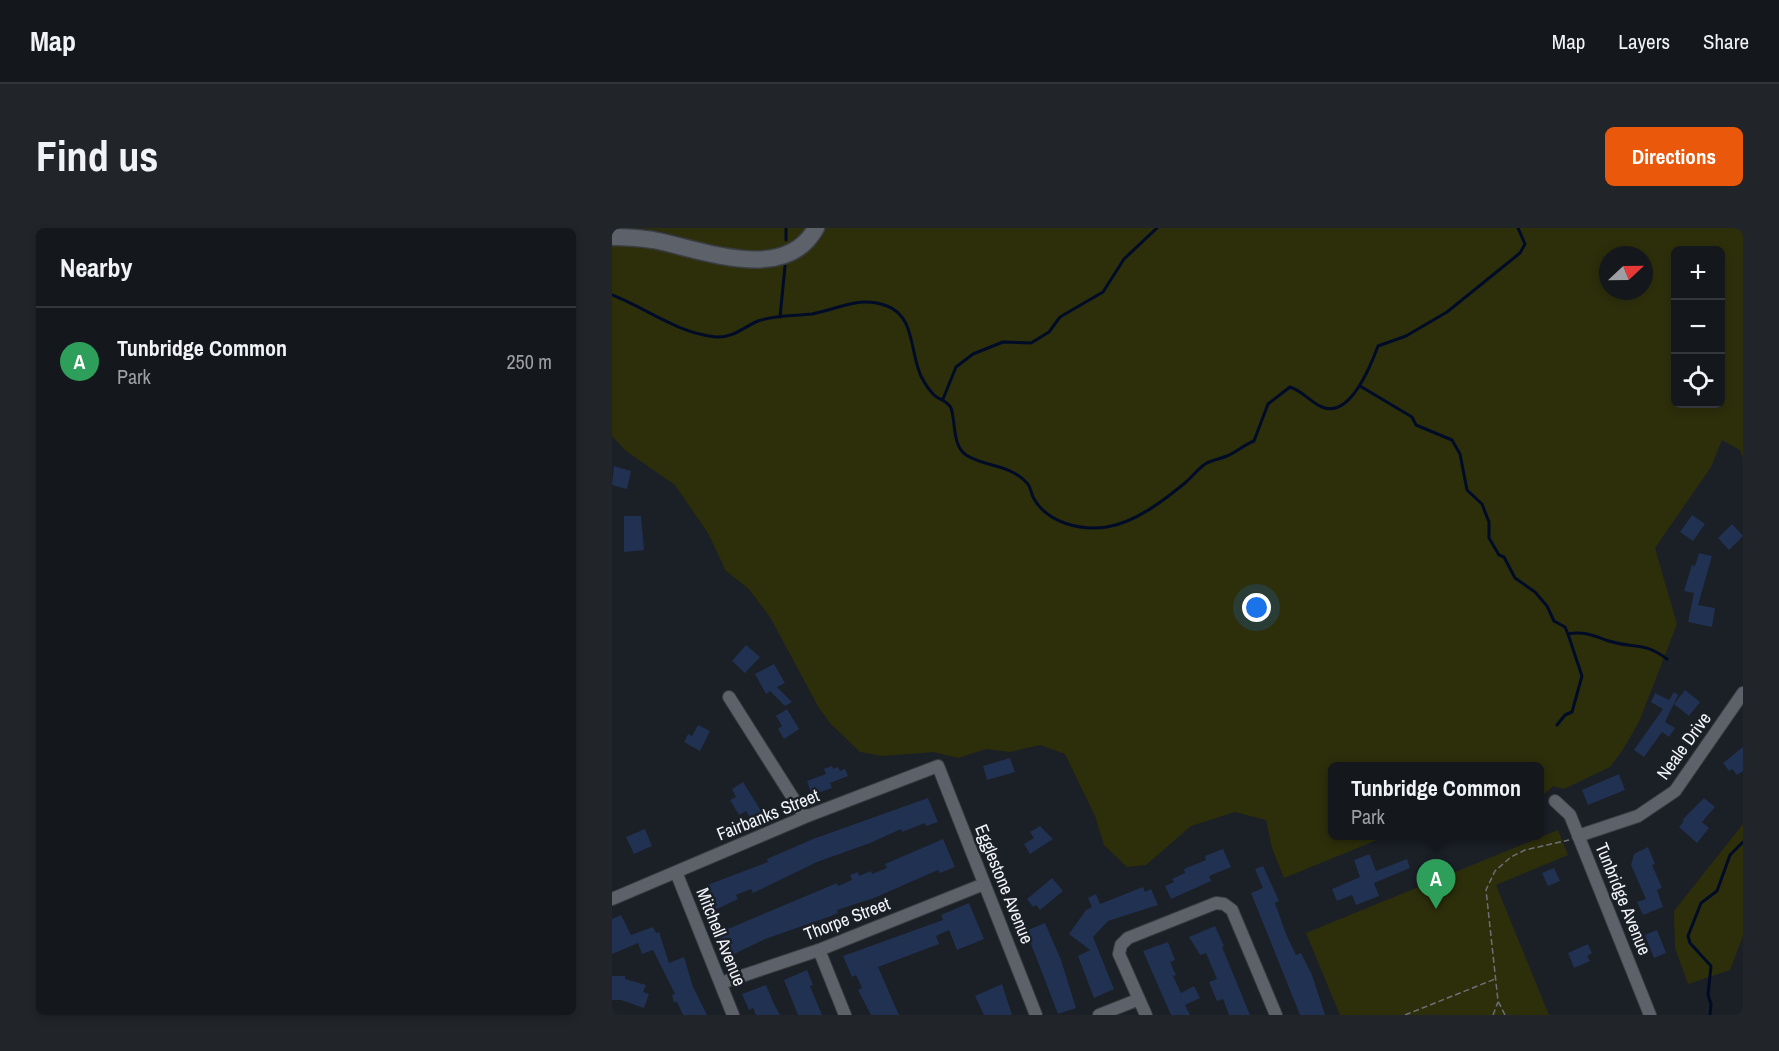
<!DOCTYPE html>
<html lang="en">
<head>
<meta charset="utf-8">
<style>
  :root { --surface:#14171c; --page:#212429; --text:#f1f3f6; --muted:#9d9fa3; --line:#33363b; --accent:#ea580c }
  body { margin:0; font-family:"Archivo Narrow",sans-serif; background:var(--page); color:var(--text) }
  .controls { position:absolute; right:18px; top:18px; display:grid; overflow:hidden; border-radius:9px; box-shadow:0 3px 9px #0003 }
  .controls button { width:54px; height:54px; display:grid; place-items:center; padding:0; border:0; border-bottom:2px solid var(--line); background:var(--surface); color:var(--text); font:30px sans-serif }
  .compass { position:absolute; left:987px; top:18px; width:54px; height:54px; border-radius:50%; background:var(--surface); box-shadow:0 3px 9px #0003; rotate:68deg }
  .you { position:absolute; left:645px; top:380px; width:21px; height:21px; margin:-15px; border:4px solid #fff; border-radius:50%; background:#1a73e8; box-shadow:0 0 0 9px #1a73e833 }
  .badge { display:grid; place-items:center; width:39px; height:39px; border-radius:50%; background:var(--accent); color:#fff; font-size:20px; font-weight:700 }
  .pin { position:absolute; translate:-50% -50px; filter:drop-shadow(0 2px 3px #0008) }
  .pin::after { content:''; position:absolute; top:32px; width:21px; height:18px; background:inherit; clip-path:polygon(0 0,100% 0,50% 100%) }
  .popup { position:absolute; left:716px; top:534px; width:216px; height:78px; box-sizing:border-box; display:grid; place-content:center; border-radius:9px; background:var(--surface); filter:drop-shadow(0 2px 4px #0005); font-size:20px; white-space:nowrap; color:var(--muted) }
  .popup b { font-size:22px; color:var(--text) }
  .popup::after { content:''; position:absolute; left:50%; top:100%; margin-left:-12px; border:12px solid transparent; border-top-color:var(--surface) }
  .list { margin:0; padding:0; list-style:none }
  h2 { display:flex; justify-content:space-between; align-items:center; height:78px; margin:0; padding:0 24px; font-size:26px }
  h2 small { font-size:20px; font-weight:400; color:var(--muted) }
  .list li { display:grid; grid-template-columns:39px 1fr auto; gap:18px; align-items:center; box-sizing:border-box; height:108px; padding:0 24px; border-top:2px solid var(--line) }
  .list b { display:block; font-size:22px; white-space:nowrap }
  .list p { margin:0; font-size:20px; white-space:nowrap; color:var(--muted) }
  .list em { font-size:20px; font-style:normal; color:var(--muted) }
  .icon { flex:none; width:33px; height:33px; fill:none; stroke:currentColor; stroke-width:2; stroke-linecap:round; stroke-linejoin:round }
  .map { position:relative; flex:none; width:1131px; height:787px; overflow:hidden; border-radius:9px }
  header { display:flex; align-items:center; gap:36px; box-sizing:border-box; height:84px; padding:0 30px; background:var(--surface); border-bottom:2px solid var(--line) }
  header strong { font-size:28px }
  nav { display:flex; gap:33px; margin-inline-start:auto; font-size:21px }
  .intro { display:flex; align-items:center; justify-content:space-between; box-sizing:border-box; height:144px; padding:0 36px }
  h1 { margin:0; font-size:42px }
  .button { padding:15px 27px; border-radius:9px; background:var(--accent); color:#fff; font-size:21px; font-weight:700 }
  main { display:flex; gap:36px; padding:0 36px }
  aside { flex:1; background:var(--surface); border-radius:9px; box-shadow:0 3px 9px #0003 }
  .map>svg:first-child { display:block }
  .green { fill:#2d2f0b; fill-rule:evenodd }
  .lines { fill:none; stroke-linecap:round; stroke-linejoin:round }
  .stream { stroke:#000c27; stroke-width:3 }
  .building { fill:#213152 }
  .street-casing { stroke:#3a3d42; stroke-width:14 }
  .secondary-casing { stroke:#3a3d42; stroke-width:19 }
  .path { stroke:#6c7076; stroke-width:1.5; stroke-dasharray:6 3; stroke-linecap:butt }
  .street { stroke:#5d626a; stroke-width:12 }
  .secondary { stroke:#5d626a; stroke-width:16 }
  .labels { text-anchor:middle; stroke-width:5; stroke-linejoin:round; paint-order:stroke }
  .street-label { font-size:18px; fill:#f2f4f9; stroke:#1b1f26 }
</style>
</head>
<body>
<header>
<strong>Map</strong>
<nav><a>Map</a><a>Layers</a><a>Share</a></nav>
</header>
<div class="intro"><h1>Find us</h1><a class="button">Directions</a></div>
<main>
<aside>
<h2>Nearby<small></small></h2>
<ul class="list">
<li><span class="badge" style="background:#2e9e5b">A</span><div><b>Tunbridge Common</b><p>Park</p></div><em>250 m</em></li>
</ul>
</aside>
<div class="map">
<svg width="1131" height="787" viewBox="0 0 1131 787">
  <rect width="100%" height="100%" fill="#1b1f26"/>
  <path class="green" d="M2,0h193c-46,50 -107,8 -161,1 -10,-1 -22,-1 -32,-1z
    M213,0h918v229l-3,-7 -18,-10 -11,27 -56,81 22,76 -38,98 -17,29 -12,16 -46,22 -11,-3 -12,11 -1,-31h-208v70h55l-103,42 -12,-30 -6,-28 -31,-8 -44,14 -45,39 -19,2 -23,-22 -9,-29 -30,-62 -25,-9 -30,7 -24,-3 -28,9 -24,-6 -52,4 -22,-4 -30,-29 -11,-15 -49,-91 -22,-29 -22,-17 -18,-38 -33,-48 -49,-34 -14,-15v-191l37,2 111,21 43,-14 18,-15zM1064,22h44v154h-44zM996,27h36v36h-36z
    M1131,596v112l-13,34 -42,14 -13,-36 -1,-37z
    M946,602l10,25 -72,30 53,130h-209l-34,-82z"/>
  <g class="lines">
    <path class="stream" d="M174,0v12
      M0,67c36,14 65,38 104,42 17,1 28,-10 42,-16 17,-6 36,-5 54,-7 27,-5 48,-19 75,-8 28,10 23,47 34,70 3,6 8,14 13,19 5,5 13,5 17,13 5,15 1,37 15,47 21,13 42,8 61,28 4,4 4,11 7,16 14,24 47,32 73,28 29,-5 56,-26 78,-44 7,-6 13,-14 20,-19 7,-4 15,-5 22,-8 9,-4 17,-11 27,-15l14,-37 22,-17c13,4 20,15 32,20 28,12 49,-42 56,-61l28,-10 41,-24 73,-59 5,-9 -7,-16
      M168,89l5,-51
      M748,158l52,31 4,8 36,15 8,14 7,36 15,14 7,18v16l10,17 5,2 11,21 20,14 12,14 7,15 11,6 3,7 14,42 -10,36 -7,3 -8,10
      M331,171l13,-32 17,-13 30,-12 28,1 18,-11 11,-15 43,-25 21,-33 33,-31
      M956,406c17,-3 26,2 41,7 25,8 34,0 58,18
      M1098,787l1,-11 -3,-9 3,-29 -21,-23 -2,-7 13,-33 16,-12 13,-36 13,-13"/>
  </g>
  <path class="building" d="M2,238l17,5 -4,18 -15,-4z
    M1080,287l13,9 -12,17 -13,-9z
    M12,288h17l3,34 -20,2z
    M1120,296l11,12 -14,14 -11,-12z
    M1087,325l13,3 -14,49 17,3 -3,19 -24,-5 6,-29 -10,-2 8,-26 3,1z
    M134,417l14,12 -15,16 -13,-12z
    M162,436l11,19 -8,4 15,15 -7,4 -15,-15 -4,3 -11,-20z
    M1073,462l15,12 -11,14 -15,-12z
    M1062,464l4,3 -13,27 10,6 -6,9 -7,-5 -18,25 -10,-7 29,-41 -12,-7 4,-9 14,7z
    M175,481l12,20 -15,10 -6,-10 4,-3 -6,-10z
    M86,497l12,6 -10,20 -16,-9 4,-8 4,2z
    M1131,519v24l-6,4 -5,-6 -3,2 -6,-8z
    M398,530l5,14 -28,8 -4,-14z
    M220,538l1,3 5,-2 2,4 5,-2 3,7 -18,7 2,5 -20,7 -5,-14 19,-7 -2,-5z
    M1007,546l6,16 -37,15 -6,-15z
    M131,554l18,29 -11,7 -4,-7 -7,4 -9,-15 6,-3 -4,-8z
    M316,570l10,24 -12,4 -1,-3 -23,9 -1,-3 -31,14 -53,19 -64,31 -2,-4 -15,6 2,4 -19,9 -8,3 -2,-4 -3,1 -9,-19 71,-27 -1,-3 46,-20z
    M1092,570l11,9 -13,15 7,6 -12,15 -18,-16 5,-6 -2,-1z
    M428,598l13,13 -23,15 -6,-10 10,-6 -4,-6z
    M33,601l7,17 -18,8 -8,-17z
    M331,611l12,28 -15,6 -2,-3 -64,28 -37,12 1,3 -7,3 -66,23 -39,19 -10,-24 121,-51 1,3 14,-6 -2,-5 8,-3 1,4 12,-5 1,3 15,-6 -2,-4z
    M1036,619l7,17 -3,1 10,23 -5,2 6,17 -20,8 -6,-13 9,-3 -15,-34 3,-11z
    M611,621l8,18 -22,9 2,5 -40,18 -6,-13 9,-4 -2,-3 13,-6 -1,-4 22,-9 -1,-4z
    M755,627h3l6,16 31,-12 3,9 -36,15 5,13 -23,9 -4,-10 -15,6 -5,-12 28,-12 -6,-17z
    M651,638l16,35 -4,2 11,31 10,21 5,-2 11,22 13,40h-25l-49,-122 12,-5 -8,-19z
    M942,640l6,13 -12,5 -6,-13z
    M440,650l11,13 -23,19 -4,-5 -3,2 -6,-8z
    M531,659l2,5 6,-3 7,16 -50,16 -15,16 21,52 -20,9 -16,-42 12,-6 -21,-16 17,-24 6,-3 -4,-9 8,-4 4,10z
    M357,675l15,36 -27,11 -8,-20 -13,6 3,8 -61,23 21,48h-28l-13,-25 4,-2 -6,-13 -4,2 -9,-21 100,-36 -2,-5z
    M9,687l10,20 22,-8 3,6 3,-1 10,31 15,-6 9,30 14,28h-24l-6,-13h-3l-2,-7 3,-1 -22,-44 -11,4 -4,-11 -26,11v-35z
    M433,695l16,37 15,48 -18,6 -32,-83z
    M603,698l9,20 -2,1 28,68h-21l-6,-16 -6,2 -8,-19 8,-3 -11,-26 -6,2 -11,-18z
    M1045,702l9,23 -12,5 -9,-23z
    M556,714l7,18 -5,2 6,13 -3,1 8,17 13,-7 6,12 -15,7 5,10h-19l-28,-64z
    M976,716l4,9 -5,3 3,5 -16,7 -6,-15z
    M195,742l6,15 -3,1 12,29h-24l-14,-35z
    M0,748h13v3l21,6 -3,7 6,2 -5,14 -23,-8h-9z
    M390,756l10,31h-28l-9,-19z
    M154,757l8,19 6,11h-24l-3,-7 -4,2 -7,-16z"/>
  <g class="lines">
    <g class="street-casing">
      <path id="street" d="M117,469l76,120
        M943,573l15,14 80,200
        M966,608l60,-20 37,-25 68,-98
        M64,644l57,143
        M0,671l193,-82 133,-51 98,249
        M207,722l26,65
        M109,755l98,-33 165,-66
        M487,787l38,-15
        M534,787l-27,-61 2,-9 7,-7 88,-35 8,1 8,6 44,105"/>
    </g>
    <g class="secondary-casing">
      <path id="secondary" d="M0,9c14,0 28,1 41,3 48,9 132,45 163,-12"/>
    </g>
    <path class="path" d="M793,787l90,-36
      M881,787l5,-13
      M893,787l-7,-14 -12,-111 9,-19 16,-14 14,-7 44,-10"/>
    <use href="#street" class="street"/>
    <use href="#secondary" class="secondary"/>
  </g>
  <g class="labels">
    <g class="street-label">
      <text transform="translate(1072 518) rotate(-54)" y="6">Neale Drive</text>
      <text transform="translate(156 587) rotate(-22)" y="6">Fairbanks Street</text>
      <text transform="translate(392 656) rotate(68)" y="6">Egglestone Avenue</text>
      <text transform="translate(1011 671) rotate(68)" y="6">Tunbridge Avenue</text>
      <text transform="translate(235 691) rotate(-21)" y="6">Thorpe Street</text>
      <text transform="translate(109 709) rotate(68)" y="6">Mitchell Avenue</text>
    </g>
  </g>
</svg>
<div class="controls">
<button>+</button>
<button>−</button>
<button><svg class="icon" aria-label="locate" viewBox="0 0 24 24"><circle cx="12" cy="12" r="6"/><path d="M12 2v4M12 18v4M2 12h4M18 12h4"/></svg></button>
</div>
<svg class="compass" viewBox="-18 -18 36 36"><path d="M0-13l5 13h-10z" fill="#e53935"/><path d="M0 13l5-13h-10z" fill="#9d9fa3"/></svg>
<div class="you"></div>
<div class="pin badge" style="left:824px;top:681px;background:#2e9e5b">A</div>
<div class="popup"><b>Tunbridge Common</b>Park</div>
</div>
</main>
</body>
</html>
